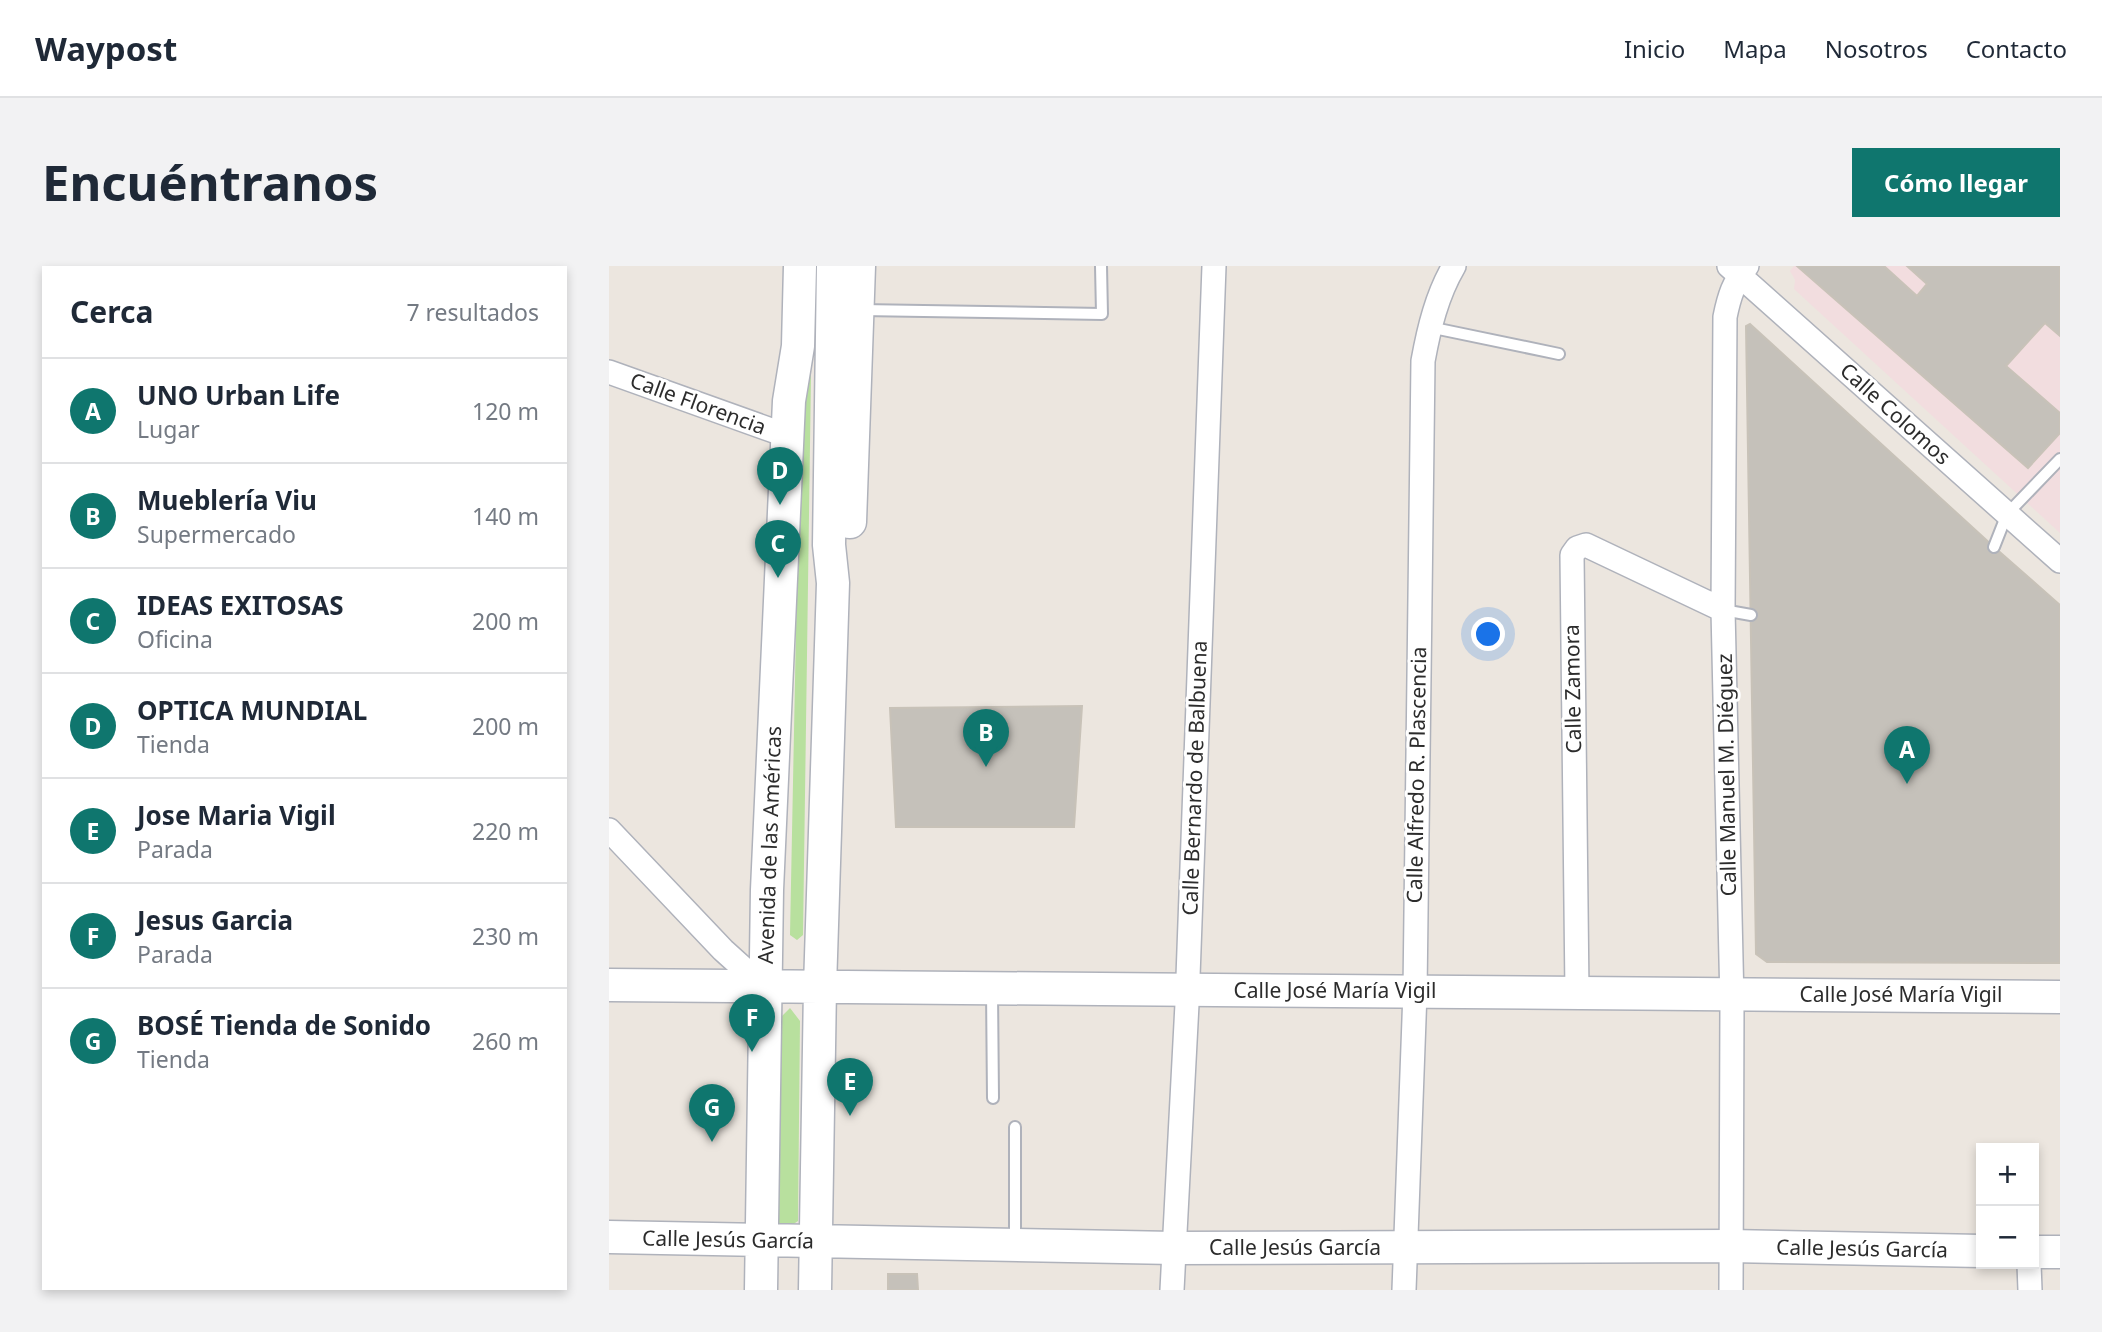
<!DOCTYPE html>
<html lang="es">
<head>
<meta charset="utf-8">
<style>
  :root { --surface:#fff; --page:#f2f2f3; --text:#1f2937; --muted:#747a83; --line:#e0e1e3; --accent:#0f766e }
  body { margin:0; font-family:"Noto Sans",sans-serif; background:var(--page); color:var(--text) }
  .controls { position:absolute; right:21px; bottom:21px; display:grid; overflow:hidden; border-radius:0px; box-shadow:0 4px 10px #0003 }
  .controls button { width:63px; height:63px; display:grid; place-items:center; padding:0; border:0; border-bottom:2px solid var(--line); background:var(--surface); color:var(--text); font:35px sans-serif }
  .you { position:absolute; left:880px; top:369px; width:24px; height:24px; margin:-18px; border:5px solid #fff; border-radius:50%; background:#1a73e8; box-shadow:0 0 0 10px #1a73e833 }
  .badge { display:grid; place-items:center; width:46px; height:46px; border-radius:50%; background:var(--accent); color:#fff; font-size:23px; font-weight:700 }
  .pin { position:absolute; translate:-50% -58px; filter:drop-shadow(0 2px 4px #0008) }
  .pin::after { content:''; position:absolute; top:37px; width:24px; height:21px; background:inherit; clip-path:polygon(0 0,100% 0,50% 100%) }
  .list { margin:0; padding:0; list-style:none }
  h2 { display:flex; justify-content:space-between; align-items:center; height:91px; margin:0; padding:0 28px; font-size:30px }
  h2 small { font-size:23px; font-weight:400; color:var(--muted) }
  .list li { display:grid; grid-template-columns:46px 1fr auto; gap:21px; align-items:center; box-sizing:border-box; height:105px; padding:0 28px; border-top:2px solid var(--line) }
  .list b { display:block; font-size:26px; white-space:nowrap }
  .list p { margin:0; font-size:23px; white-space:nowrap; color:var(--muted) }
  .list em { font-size:23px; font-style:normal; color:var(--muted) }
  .map { position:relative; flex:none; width:1451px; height:1024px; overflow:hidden; border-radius:0px }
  header { display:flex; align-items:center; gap:42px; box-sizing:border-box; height:98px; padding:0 35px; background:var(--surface); border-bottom:2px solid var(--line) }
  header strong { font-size:33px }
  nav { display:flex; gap:38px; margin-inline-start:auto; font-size:24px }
  .intro { display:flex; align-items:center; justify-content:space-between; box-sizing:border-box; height:168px; padding:0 42px }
  h1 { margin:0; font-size:49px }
  .button { padding:18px 32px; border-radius:0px; background:var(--accent); color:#fff; font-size:24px; font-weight:700 }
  main { display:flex; gap:42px; padding:0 42px }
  aside { flex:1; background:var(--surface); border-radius:0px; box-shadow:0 4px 10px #0003 }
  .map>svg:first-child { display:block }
  .medical { fill:#f2dddf }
  .green { fill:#b8e09e }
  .building { fill:#c5c1ba; stroke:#c8c2b8; stroke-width:2 }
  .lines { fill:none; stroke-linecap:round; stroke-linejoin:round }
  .lane-casing { stroke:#afb2bb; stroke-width:14 }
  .street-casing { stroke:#afb2bb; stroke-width:26 }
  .secondary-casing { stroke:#afb2bb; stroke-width:35 }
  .lane { stroke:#fff; stroke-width:10 }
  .street { stroke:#fff; stroke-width:23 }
  .secondary { stroke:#fff; stroke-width:32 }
  .labels { text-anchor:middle; stroke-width:6; stroke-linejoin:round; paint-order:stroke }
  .street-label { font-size:21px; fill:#2c2c2c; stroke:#fff }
</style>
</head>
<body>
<header>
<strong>Waypost</strong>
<nav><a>Inicio</a><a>Mapa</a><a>Nosotros</a><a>Contacto</a></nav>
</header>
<div class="intro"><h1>Encuéntranos</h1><a class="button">Cómo llegar</a></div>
<main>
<aside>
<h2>Cerca<small>7 resultados</small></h2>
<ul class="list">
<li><span class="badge">A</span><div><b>UNO Urban Life</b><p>Lugar</p></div><em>120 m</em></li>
<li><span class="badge">B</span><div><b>Mueblería Viu</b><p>Supermercado</p></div><em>140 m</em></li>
<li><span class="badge">C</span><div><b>IDEAS EXITOSAS</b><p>Oficina</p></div><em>200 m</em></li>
<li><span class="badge">D</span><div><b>OPTICA MUNDIAL</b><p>Tienda</p></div><em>200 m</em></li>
<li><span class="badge">E</span><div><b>Jose Maria Vigil</b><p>Parada</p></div><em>220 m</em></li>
<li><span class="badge">F</span><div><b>Jesus Garcia</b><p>Parada</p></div><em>230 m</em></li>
<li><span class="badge">G</span><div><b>BOSÉ Tienda de Sonido</b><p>Tienda</p></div><em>260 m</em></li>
</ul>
</aside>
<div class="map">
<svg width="1451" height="1024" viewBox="0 0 1451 1024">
  <rect width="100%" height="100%" fill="#ece6df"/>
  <path class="medical" d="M1185,0h266v267l-266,-244 1,-9 -5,-9z"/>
  <path class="green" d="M197,105l5,4 -8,560 -6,5 -7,-5 11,-560z
    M181,742l10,13 -2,200 -12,8 -11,-7 3,-202z"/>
  <path class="building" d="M1188,0h87l33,30 10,-12 -20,-18h153v70l-15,-13 -39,43 54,47v20l-32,35z
    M1141,58l244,223 66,58v358l-293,-1 -11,-8 -10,-628z
    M473,440l-8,121h-178l-6,-119z
    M279,1008h29l1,16h-30z"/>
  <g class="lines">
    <g class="lane-casing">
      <path id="lane" d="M252,44l241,4 -1,-48
        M820,61l130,27
        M1385,281l13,-33 53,-55
        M1114,344l28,5
        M383,725l1,107
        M406,861v116"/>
    </g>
    <g class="street-casing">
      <path id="street" d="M1120,0l331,295
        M0,106l179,64
        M0,564l114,120 41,37
        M968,727l-5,-438 5,-7 9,-3 137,65
        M1420,998l1,26
        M563,1024l15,-286 27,-738
        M795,1024l11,-298 8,-631c6,-33 14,-66 31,-95
        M1122,1024l1,-287 -9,-393 2,-293c4,-20 9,-36 22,-51"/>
    </g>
    <g class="secondary-casing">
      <path id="secondary" d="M241,256l9,-256
        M0,719l1451,12
        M0,971l565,11 556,-2 251,5
        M1425,986h26
        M152,1024l6,-400 22,-489 9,-55 2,-80
        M206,1024l5,-303 13,-404 -4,-38 4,-279"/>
    </g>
    <use href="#lane" class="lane"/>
    <use href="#street" class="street"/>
    <use href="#secondary" class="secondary"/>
  </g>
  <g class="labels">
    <g class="street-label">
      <text transform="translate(89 138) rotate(20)" y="7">Calle Florencia</text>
      <text transform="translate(1286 148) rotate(42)" y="7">Calle Colomos</text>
      <text transform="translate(964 423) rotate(-91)" y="7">Calle Zamora</text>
      <text transform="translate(808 509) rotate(-89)" y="7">Calle Alfredo R. Plascencia</text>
      <text transform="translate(1118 509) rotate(-91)" y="7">Calle Manuel M. Diéguez</text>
      <text transform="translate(586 512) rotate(-88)" y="7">Calle Bernardo de Balbuena</text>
      <text transform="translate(161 579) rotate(-88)" y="7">Avenida de las Américas</text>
      <text x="726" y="732">Calle José María Vigil</text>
      <text x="1292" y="736">Calle José María Vigil</text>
      <text transform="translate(119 974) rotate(1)" y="7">Calle Jesús García</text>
      <text x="686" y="989">Calle Jesús García</text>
      <text transform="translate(1253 983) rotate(1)" y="7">Calle Jesús García</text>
    </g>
  </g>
</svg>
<div class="controls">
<button>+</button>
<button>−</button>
</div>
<div class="you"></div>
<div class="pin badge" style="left:1298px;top:518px">A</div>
<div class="pin badge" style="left:377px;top:501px">B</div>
<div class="pin badge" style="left:169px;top:312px">C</div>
<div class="pin badge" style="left:171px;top:239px">D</div>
<div class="pin badge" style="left:241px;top:850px">E</div>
<div class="pin badge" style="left:143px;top:786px">F</div>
<div class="pin badge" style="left:103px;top:876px">G</div>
</div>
</main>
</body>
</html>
